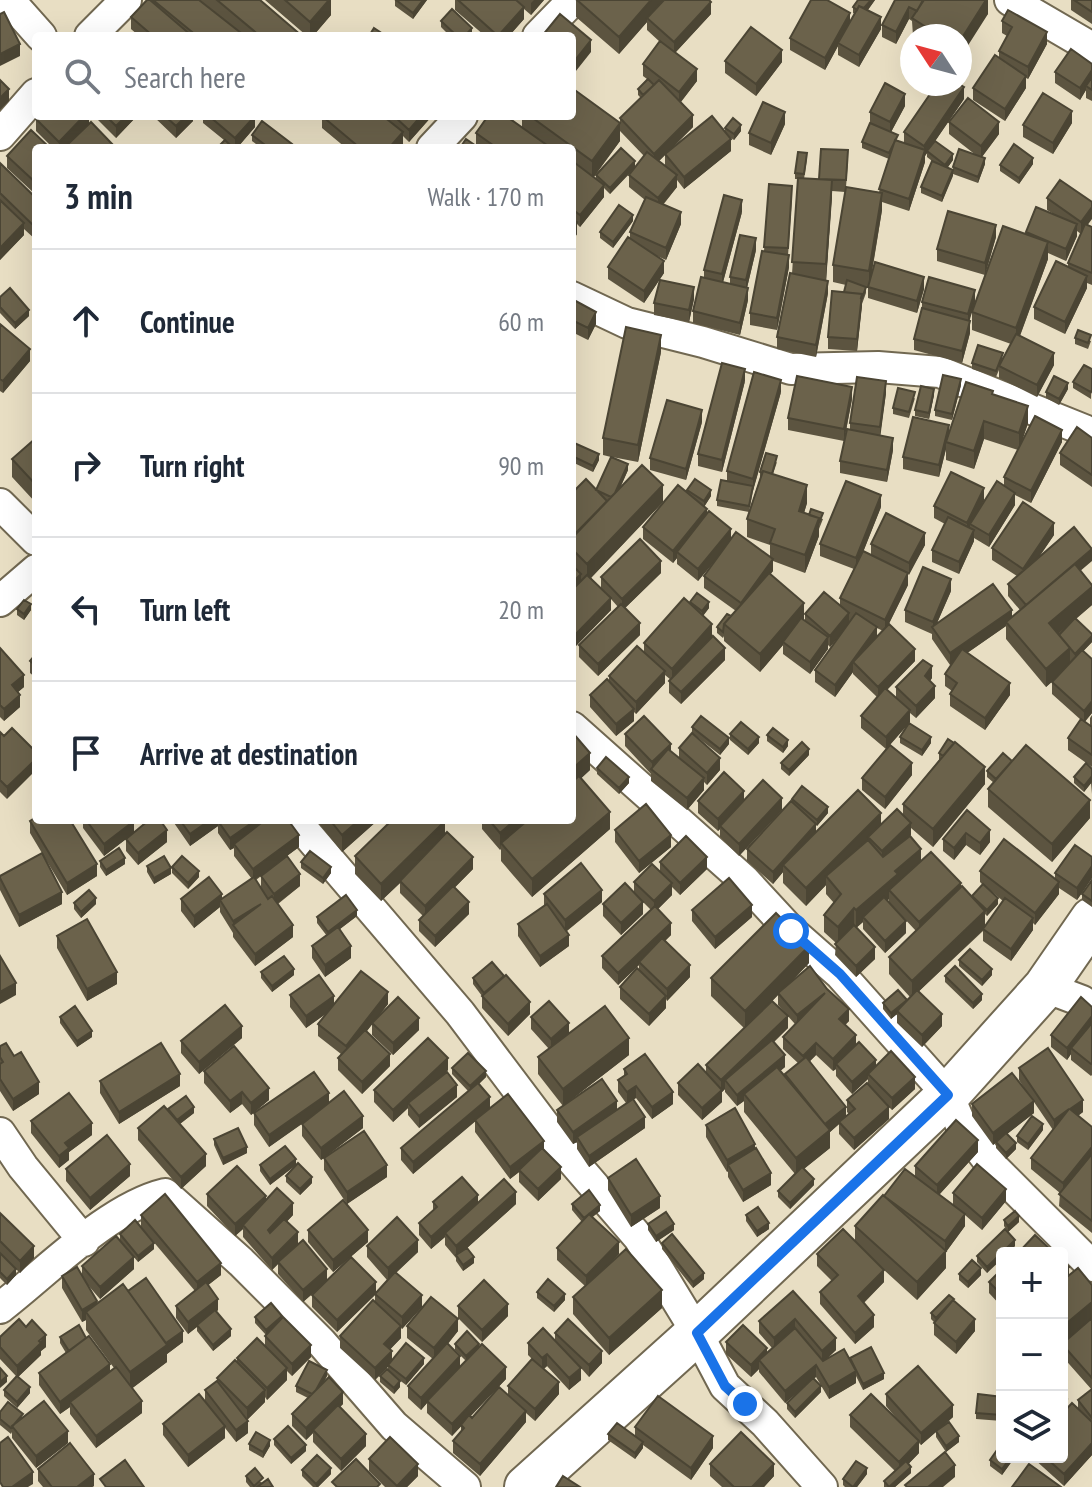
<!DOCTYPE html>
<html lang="en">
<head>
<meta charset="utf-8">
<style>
  :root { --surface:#fff; --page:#f2f2f3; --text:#1f2937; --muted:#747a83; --line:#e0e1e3 }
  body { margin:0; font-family:"PT Sans Narrow",sans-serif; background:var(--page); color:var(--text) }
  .controls { position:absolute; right:24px; bottom:24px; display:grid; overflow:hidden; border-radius:8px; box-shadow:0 8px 32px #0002 }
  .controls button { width:72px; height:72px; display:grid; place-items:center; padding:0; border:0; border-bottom:2px solid var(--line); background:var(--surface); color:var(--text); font:40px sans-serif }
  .compass { position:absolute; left:900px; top:24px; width:72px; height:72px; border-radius:50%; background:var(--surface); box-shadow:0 8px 32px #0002; rotate:306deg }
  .stop { position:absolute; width:24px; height:24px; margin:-18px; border:6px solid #1a73e8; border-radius:50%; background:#fff }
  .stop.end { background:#1a73e8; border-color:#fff; box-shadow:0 2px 8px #0008 }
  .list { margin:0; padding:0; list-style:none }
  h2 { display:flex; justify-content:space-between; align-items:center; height:104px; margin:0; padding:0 32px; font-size:34px }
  h2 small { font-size:26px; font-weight:400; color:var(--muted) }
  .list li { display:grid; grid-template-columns:52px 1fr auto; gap:24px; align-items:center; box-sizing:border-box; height:144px; padding:0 32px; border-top:2px solid var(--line) }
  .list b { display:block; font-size:30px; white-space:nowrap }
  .list em { font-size:26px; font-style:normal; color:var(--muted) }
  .icon { flex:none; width:44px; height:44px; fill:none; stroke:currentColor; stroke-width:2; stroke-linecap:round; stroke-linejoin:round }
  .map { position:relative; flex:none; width:1092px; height:1487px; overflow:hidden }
  .search { position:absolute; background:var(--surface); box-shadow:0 8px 32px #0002; left:32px; top:32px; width:544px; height:88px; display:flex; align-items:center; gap:20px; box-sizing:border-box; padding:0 28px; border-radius:8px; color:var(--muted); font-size:30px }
  .panel { position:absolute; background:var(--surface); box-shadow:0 8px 32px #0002; left:32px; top:144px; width:544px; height:680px; border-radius:8px }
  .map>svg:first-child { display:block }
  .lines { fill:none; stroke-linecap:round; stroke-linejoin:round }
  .street-casing { stroke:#716851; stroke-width:34 }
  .secondary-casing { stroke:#716851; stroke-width:46 }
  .street { stroke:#fff; stroke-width:30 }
  .secondary { stroke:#fff; stroke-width:42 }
  .wall { fill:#5c5440; fill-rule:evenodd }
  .shaded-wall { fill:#4b4534 }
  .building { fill:#6b624b; stroke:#4b4534; stroke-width:2 }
  .route { stroke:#1a73e8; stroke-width:10 }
</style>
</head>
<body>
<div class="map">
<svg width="1092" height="1487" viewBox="0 0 1092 1487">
  <rect width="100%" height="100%" fill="#e8dec3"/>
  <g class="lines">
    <g class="street-casing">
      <path id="street" d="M9,0l32,36
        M1010,0l82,48
        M90,36l36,-36
        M538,36l35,-36
        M0,135l36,-41
        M432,148l30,-32
        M572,297l55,26 76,19 88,27 87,-2 62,5 144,58 8,6
        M0,504l36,36
        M0,601l36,-31
        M572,727l172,153 47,51 49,43 108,121 13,30 33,43 98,98
        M295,820l165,193 104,138 75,87 58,95 28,53 40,37 57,64
        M1045,987l37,14 10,8
        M0,1133l23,34 61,74
        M0,1308c48,-37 108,-100 165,-114l76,68 80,80 73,84 71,61"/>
    </g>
    <g class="secondary-casing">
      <path id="secondary" d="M526,1487l171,-154 251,-238 97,-108 47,-68"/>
    </g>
    <use href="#street" class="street"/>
    <use href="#secondary" class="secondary"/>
  </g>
  <path class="wall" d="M153,0h107l42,36h-163l-8,-7v-12l22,-15z
    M265,0h66v15l-18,21h-6z
    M395,0h32l-14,19 -18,-13z
    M455,0h89l-13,15 -7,-6v10l-15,17h-24l-30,-26z
    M576,0l135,14 -36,39 22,28 -16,21 12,25 -23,23 55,-17v-5l16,3 -7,9 -6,-4 3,15 -47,38 -7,-9v7l-14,18 18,19 -15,36 -11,-5 9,18 -20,30 -36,-24v-12l22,-28v-7l15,-32 -16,-13v-12l4,-5 -23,24 -6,-6v9l-24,30 -3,-3v10l-5,8v-75l1,-2 -1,-1v-16h-92l-4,-3v-12l46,-6v-11h50l48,7v-5l21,-20 -3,-3v-6l9,-10 -4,-3v-12l17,-22 -13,-12v-8l-28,32 -43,-37zM620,131l24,25 -9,11 -39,8v4l-2,-2 26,-36zM665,155v11l-6,-5z
    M858,0h17l-7,10 13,19 -22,38 -21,-12v-9l-13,24 -35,-20v-12l60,-16 5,-8 -2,-1v-6z
    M895,0h93v14l-28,22h-47l-1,-15 -3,-2 -13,25 -14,-7v-12z
    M1071,0h21v24l-21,-14z
    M441,21l31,13 -1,2h-25l2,-2 -7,-7z
    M1002,21l45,23 -19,35 -2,-1v10l-21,33 -32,-21v-12l26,-30v-7l8,-15 -5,-3z
    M725,61l57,1 -26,34 -31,-23z
    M1092,64v37l-6,-3v-8l-6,10 -25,-17v-11z
    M964,99l-29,42 18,19 -5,7 5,3v-3l24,-11 -28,-22v-12l50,12 -17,23 3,7 -7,19 -25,-9 -11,28 -21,-9v-6l11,-26 -5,-4v-4l-2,3v6l-16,49 -27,-9v8l-10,62 52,17 -7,24 -49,-15v-10h-2v5l-4,11 -5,47 -29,-2v-12l18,-52 -13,-3v-17l12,-73 -13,-1 -6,90 2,12 -12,64 -39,-8v-12l15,-63 6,-95h-3v-6l12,-14 -3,20h15l29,-17 -2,25 33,5 10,-33 -27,-11v-6l8,-19v-11l35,-6 -14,26 6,9 7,2v-11z
    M89,116v7l25,25h-61l-17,-17v-12z
    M94,116h43l-21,22z
    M153,116h40v5l-17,17z
    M203,116h52v11l-18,21h-20l7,-8 -21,-17z
    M322,116h110l-23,26 -6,-6v8l-4,4h-53l-24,-20z
    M1072,123l-19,31 -30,-17v-12z
    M785,124l-14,31 -22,-10v-12z
    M252,135l40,13h-31l-9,-7z
    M50,148l-15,46 -28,-26v-12z
    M0,163l36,35v42l-12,-11v6l-24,25z
    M1033,164l-14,20 -19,-13v-6z
    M769,184l23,14 -4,57 1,12 -12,63 -27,-5v-12l14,-62z
    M1047,198l45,29v58l-5,-2v5l-22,46 -31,-15v-12l34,-40v-4l13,-29 -4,-3v5l-11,25 -18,-8v6l-28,77 34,29 -17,32 -38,-19v-8l-3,7 -24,-8v-6l31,-4 8,-15 -39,-14v-18l54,-80 26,-19 -5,-3z
    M742,212l-19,70 7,2v-7l26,-27 -9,38 1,12 -8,35 -47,-12v-12l11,-33v-8z
    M633,221l-20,27 -13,-10v-6z
    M996,237l-11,38 -48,-14v-12z
    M0,297l29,19 -14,13 -15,-16z
    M572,299l24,25 -8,16 -14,-7z
    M694,299l-5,23 -35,-7v-12z
    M922,302h53l-6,18 1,13 -8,30 -48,-13v-11l8,-31z
    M0,324l30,37 -27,32 -3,-2v6z
    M1075,338l16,3 -3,8 -13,-5z
    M661,352l-23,110 -26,-5 16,13 -8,18 43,14 -72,76 10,11v-12l60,-4 -36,35 15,27 -42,41 -19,-19v-12l39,-38 -7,-8v11l-39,40v-157l24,-3 15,-33 -8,-2v-17z
    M1092,369l-1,30 -18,-11v-6z
    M745,381l-23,91 -24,-6v-12z
    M961,385l-9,35 -17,-4v-6z
    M1068,389l-9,16 -13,-7v-6z
    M781,392l-28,98 -4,22 -32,-6v-6l10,-19v-10z
    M886,393l-6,42 13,15 -6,32 -47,-9v-12l10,-31v-7z
    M993,394l35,29 -7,20 41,-1 -31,61 -16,-8v10l-26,42 -15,-9v3l-15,33 -27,-12v-12l13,-26 -11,-6v-12l50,-6 20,-14v-9l14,-27 -34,-11 -10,30 -28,-9v-11l-7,28 -36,-8v-12l46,-23z
    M934,395l-5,24 -14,-3v-6z
    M915,398l-6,20 -16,-4v-6z
    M852,399l-8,42 -56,-11v-12z
    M702,422l-16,58 -36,-10v-12z
    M36,438v65l-24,-26v-18z
    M1092,438v49l-32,-22v-12z
    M572,442l27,18 -6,12 -21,-10z
    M777,462l-4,12 34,29 -3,10 19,6 -4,10v7l-14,37 -32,-12v10l-3,3 35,47v-7l35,-9v-7l14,-29 -34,-13v-12l61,-37 -18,45 8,3v-11l54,1 -17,30v10l-20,40 27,36 -28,29 9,8v-11l36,-9 -2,3 5,17 -19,20 -6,-5v9l-20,23 22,30 -27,34 -23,-19v-12l24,-29 -25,-21v-12l16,-19 -24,-23v-2l-18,25 -20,-15v-12l21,-30 -6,7 -2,-2v4l-18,25 -27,-20v-9l-23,27 -36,-31v-5l-1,2 -6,-5v-6l14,-11 5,-5 -32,-23v-12l14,-19 -20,24 -21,-17v-6l-4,5 -30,-24v-12l44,-34v-3l24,6 -7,11 3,7 24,25 39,18v-12l-23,-8v-18l13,-41v-6zM877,628l6,3 -6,6z
    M1054,535l-16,23 42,13 12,14v20l-16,14 16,15v8l-9,9 9,62 -8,9 6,4v-8l2,-3v52l-24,-17v-12l13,-18 -29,-26v-12l5,-5 -11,10 -40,-48v-13l-39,27 43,42 -25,35 -35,-24v-12l2,-3 -7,-5v-12l7,-10 -2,1 -18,-26v-5l-27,-12v-12l46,-19 -14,32 75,-6 8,-7 -12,-14v-12l9,-8 -25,-16v-12z
    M690,602l19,6 -6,8 22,44 -44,44 -12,-11v-12l2,-1 -6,-5v8l-29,31 -2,-2v9l-18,15 -26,-29v-12l19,-14v-5l35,-24v-9l46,-39z
    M17,609l14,1 -7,10 -7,-5z
    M0,648l24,39 -6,5 2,15 -16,14 -4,-4z
    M36,654v24l-6,-5v-12z
    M692,727l37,17 -9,11 -28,-22z
    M12,728l-5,71 -7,-7v-60l4,4z
    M572,732l18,38 -9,8 29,51 -78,68 -31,-36v-12l-1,1 -18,-21v-9h90z
    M625,734l46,17 8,7v-10l41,22 -13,15 -3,-3v8l-17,20 -36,-29v-7l-26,-28z
    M730,734l29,9 -11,12 -18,-15z
    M767,735l21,11 -5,7 -16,-12z
    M900,737l31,6 -9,13 -22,-13z
    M939,753l46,31 -52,63 -22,-19 -1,8 11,25 40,27 11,9 11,-12 -3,-3v-11l75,8v-6l37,-16v21l-15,22 -18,-12v6l-24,31 -2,-2v7l-22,31 -28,-20v-10l-65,61 24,34 -20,21 -25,-24v-9l-6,5 -8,-10v-6l24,-2 3,-4 -21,-23v-17l27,-26 -27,-29v-3l-2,2 19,32 -21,20 -22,-24v-7l-7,6 19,31 -19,18 -21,-22 1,-12 -12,-11v-17l10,-12 -8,-9v-9l-20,21 -23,-23v-11l-10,12 -26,-23v-12l45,-47v-3l36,14 -11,13 -1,-1v8l65,-8 22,-11v-10l36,-44zM990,890l13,11 -18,25v-12l2,2 11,-12z
    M809,755l-20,21 -8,-7v-6z
    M1012,761l78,57 -38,44 -64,-55v-18l6,-6 -7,-6v-6z
    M597,768l32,15 -10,11 -22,-20z
    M1092,769v25l-1,-11 -7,9 -10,-9v-6z
    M744,800l38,10 -43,46 -19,-19v-8l-2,2 -20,-18v-12z
    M967,810l23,32 -10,13 -14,-10 -12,15 -11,-9v-12z
    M83,820h50l1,12 33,10 -29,23 -12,-14v-12l-22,17 -21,-28z
    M172,820h46v6l-28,20z
    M316,820h62l-36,32z
    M30,821l67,55 -30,19 -37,-62z
    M218,821l81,26 -12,9 13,30 -22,18 15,33 -38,29 -22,-29v-4l-13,-21v-5l-26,21 -13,-17v-12h41l30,-20 -18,-23v-8l-4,2 -12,-17zM274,866l-13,10v12l-5,-8z
    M615,830l56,17 -32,26 -24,-31z
    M445,834l28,35 -19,19 15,26 -34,33 -16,-16v-11l4,-4 -23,-23v-10l-19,18 -26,-27v-18z
    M100,861l25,3 -19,12 -6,-9z
    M301,862l30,11 -8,11 -22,-16z
    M660,862l47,7 -27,26 -8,-8v8l-14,14 13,26 -6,6 25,36 -23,24 -1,-2v9l-17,18 -29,-27v-12l19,-17v-5l-21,20 -16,-17v-12l49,-46 -8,-8v12l-22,21 -18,-19v-12l31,-11v-11l26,-11z
    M147,866l24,8 -17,10 -7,-12z
    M172,867l27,10 -11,12 -16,-16z
    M0,876l62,28 -43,23 -19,-37z
    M1092,880v27l-10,-7v-6z
    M544,894l58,8 -35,29 2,15 -29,21 -22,-31v-12l26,-18z
    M74,903l22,1 -15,14 -7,-9z
    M692,910l60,7 -37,32 -23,-28z
    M357,916l-17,13 11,29 -26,19 -13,-19v-12l15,-10 -10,-13v-6z
    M57,936l60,48 -30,17 -30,-53z
    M959,960l33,15 -10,11 -23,-20z
    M809,963l-19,20 59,38 -4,4 11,20 20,21 39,23 -23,21 -9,-9 6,18 -35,31 -15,-16v-10l-9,8v16l-26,21 10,16 -24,24 -12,-12v-6l17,-17 -51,-62v-11l-7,5 -12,-14v-3l-3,3v10l-20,18 -24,-25v-12l28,-10v-8l38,-37 -33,-32v-18zM778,995v10l17,19 -12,13v12l15,14 -13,13 -5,-5 5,-4 -11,-25 14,-14 -16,-27zM816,1055l17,16 3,-2v7l16,18 16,-15v5l-21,16v12l2,2 -3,3 -36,-56z
    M261,972l33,3 -22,17 -11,-14z
    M504,976l26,38 -22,22 -26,-28v-12l-9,-12v-6z
    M945,976l37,24 -9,9 -28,-27z
    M290,995l44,9h54l-10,13 41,13 -26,25 -21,-20v-11l-6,8 24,34 -28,28 -24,-24v-12l3,-4 -23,-18v-12l9,-11 -21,15 -16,-21z
    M1092,1007v79v-11l-1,1 -20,-16v-6l-4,6 -16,-13v-12z
    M60,1017l32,20 -15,10 -17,-24z
    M531,1017l38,16 60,22 -66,51 -25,-32v-17l11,-8 -18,-20z
    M242,1038l-43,36 -18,-21v-12z
    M0,1046l39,48 -26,17 -13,-20z
    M452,1068l34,9 -7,7 11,25 54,40 17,30 -23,22 -19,-19v-10l-9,7 -35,-47v-11l-62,53 -12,-14v-12l67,-57 -16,-17z
    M1019,1068l64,44 -5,4 14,11v106l-33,-27 1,-13 -29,-24v-11l22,-28 -19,-28v11l-27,21 9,15 -10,10 -10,-11v-6l-3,3 -21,-29v-12l58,-7 -11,-17z
    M624,1069l49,35 -21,15 -16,-21 -3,1 12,29 -56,39 -12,-18v-7l-4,2 -16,-22v-12h60l9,-7 -8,-11v-12l6,-4z
    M448,1070l-7,7 16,20 -38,31 -11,-13v-7l-15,14 -19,-20v-12z
    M204,1071l65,29 -18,15 -9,-11 -12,9 -26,-30z
    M100,1081l80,5 -61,38 -19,-31z
    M329,1103l34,25 -39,30 63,19 -40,27 -23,-34v-12l-3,2 -19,-24v-12l6,-5 -39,28 -15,-22v-12z
    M168,1111l26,2 -14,11 26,42 -25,23 -43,-49v-12z
    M31,1121l61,14 -23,17v8l-10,8 -28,-35z
    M706,1125l49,23 16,37 -28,17 -15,-25v-6l-1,1 -21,-35z
    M1043,1130l-15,20 -11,-8v-6z
    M214,1139l33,14 -24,12 -9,-20z
    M978,1152l-39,43 14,10v-12l53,8 -24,29 -17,-15v11l-19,26v16l-29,32 -33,-30v12l-20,21 10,24 -19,17 -35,-40v-12l12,-11 -15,-15v-12l38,-13v-15l30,-30 30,-19v-11z
    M260,1165h36l-26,20 -10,-14z
    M66,1169l64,7 -40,34 -24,-29z
    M286,1176l26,7 -12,12 -14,-13z
    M608,1178l52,30 -29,19 -23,-37z
    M207,1194l59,7 27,14 -6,6 11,23 -7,7 36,29 49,13 11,-13 -20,-23v-11l51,6 -22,21 26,34 -20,22 -1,-1v10l-11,11 2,12 32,3 -18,21 -16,-12 10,14 -6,7 -14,-12v-6l8,-5v-5l-13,14 -35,-32v-12l35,-34v-7l-38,37 -25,-25v-12l7,-7 -16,14 -25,-28v-10l-6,6 -29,-33v-8l-8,7 -28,-30z
    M433,1202l45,1 38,1 -49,44 7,15 -11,8 -7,-10v-3l-11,-13v-8l-14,12 -12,-14v-12l14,-13z
    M572,1204l28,7 -8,6 27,37 -11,11 54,43 -53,47 -36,-41v-17l12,-11 -28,-26v-12l25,-26 -10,-12z
    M0,1213l34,45 -14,15 -4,-4v6l-9,10 -7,-7z
    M141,1215l80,60 -13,10 10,25 -2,2 15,24 -18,15 -16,-20v-4l-9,7 -12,-16v-12l19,-15 -54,-64z
    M746,1215l23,14 -12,8 -11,-16z
    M1004,1220l15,2 -11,10 -4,-6z
    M648,1224l26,6 -18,12 -8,-12z
    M308,1230l60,12 -35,30 -25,-30z
    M120,1234l34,15 -16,13 -18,-22z
    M662,1243l42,36 -11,9 -31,-39z
    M1015,1246l-7,7h-6l-15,20 -10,-11v-6z
    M1062,1261l7,14 23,10v170l-28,31 -31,-28 29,-1 5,-48h11v-9l14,-10 -30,-34z
    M82,1266l52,3 -34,30 -13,-15 10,19 31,-12 55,51 -16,12v8l-35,26 10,25 -46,35 -26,-34v-7l-10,7 -21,-29v-12l27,-20 -6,-10v-6l26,1 24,33 4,-3 -28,-38v-10l-4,2 -20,-34v-12l20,-1z
    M1002,1269v38l-13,-14v-11z
    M959,1274l22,1 -13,13 -9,-8z
    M793,1291l43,59 -8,8 22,2v-2l34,21 -21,11 -7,-14v7l-27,16 -13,-22 -2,1 7,14 -26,26 -8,-9v-6l13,-13 -15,13 -26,-31v-3l-8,8 -25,-23v-12l41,10 5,-4 -13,-15v-12z
    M537,1292l28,8 -11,12 -17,-14z
    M458,1306l50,10 -26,26 -24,-24z
    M931,1313l44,18 -19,23 -22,-19v-13l-3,-3z
    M255,1317l27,2 29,38 -19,19 -5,-5v9l-20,20 -2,-3v5l-18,18 1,13 -12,9 -11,-14v10l-37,29 -25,-32v-11l42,-23v-11l12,-9v-3l20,-16v-4l28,-13v-9l1,-1 -11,-12z
    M407,1326l51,5 -10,13 12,22 6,-5 -11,-11v-6l24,3 27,32 -36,37 2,2 36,-23v-9l24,-27 -4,-4v-12l27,-2v-8l47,30 -13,14 -8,-9v12l-12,10 -22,-24 -3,3 15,25 -24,27 -9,-8v9l-46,54 -27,-23v-12l8,-9v-6l-9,10 -25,-23v-10l-6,7 -13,-12v-12l25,-27 -26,-21z
    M0,1337l46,10 -5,4v4l-23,22 12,16 -13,15 -13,-12v-6l12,-14 -16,-17z
    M327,1376l-4,7 20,21 -3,3 26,39 -25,25 -28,-29v-9l-7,7 -14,-14v-12l16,-16 -12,-6v-6z
    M886,1394l67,23 -12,11 18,14 -13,10 -10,-15v-5l-15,13 -2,-2v10l-11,11 3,9 -16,14h-11v-6l11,-10 -45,-44v-12l52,10 -16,-19z
    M1002,1397v24l-26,-2v-6z
    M0,1412l23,6 45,25 -32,25 -24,-30v-6l-1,2 -11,-9z
    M635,1427l78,21 -22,32 -48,-35v3l-8,11 -27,-19v-6l27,2z
    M274,1439l32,12 -15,13 -17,-19z
    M249,1444l21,2 -7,12 -14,-8z
    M1002,1457h13l-13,18 -12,-9v-6z
    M369,1459l49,17 -11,11h-22l-16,-16z
    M710,1464l64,12 -10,11h-42l-12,-11z
    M38,1469l56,17 -2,1h-49l-5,-6z
    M302,1470l29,4 -13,13h-5l-11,-11z
    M867,1474l-10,13h-12l-2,-2v-6z
    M246,1476l17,7 10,4h-23l-4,-5z"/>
  <path class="shaded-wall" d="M329,0h2v15l-18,21h-3v-14z
    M423,0h4l-14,19v-6z
    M534,0h10l-13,15v-12z
    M651,0h15l-19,18v4l-28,32v-17z
    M871,0h4l-14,19v-6z
    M986,0h2v14l-28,44v-17z
    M711,2v12l-37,40v-12z
    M524,7v12l-15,17h-11z
    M909,7v12l-13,25v-12z
    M850,13v12l-12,18v3l-13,24v-12z
    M881,17v12l-22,38v-12z
    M472,28v6l-1,2h-6z
    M1047,32v12l-19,35v-12z
    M591,40v12l-19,24v-12z
    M20,44v12l-20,10v-12z
    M782,50v12l-26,34v-12z
    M697,69v12l-18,23v-12z
    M1092,70v12l-6,4v4l-6,10v-12z
    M1026,76v12l-21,33v-12z
    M964,87v12l-39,57v6l-16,49v-12l15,-45v-8z
    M9,89v12l-9,9v-12z
    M905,94v12l-15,28v-12z
    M1072,111v12l-19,31v-11z
    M785,112v12l-14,31v-12z
    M693,115v12l-39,39v-12z
    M84,116h5v7l-24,25h-6v-6z
    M126,116h11l-21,22v-12z
    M186,116h7v5l-17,17v-12z
    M255,116v11l-18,21h-2v-10z
    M421,116h11l-23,26v-12z
    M999,122v12l-18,24v-12z
    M620,123v18l-28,38v-18z
    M741,125v6l-7,9v-6z
    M403,132v12l-4,4h-10z
    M731,139v12l-47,38v-12z
    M953,154v6l-8,11v-6z
    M985,158v6l-7,19v-6z
    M1033,158v6l-14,20v-6z
    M635,161v6l-25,27v-6z
    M953,170v6l-11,26v-6z
    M677,175v12l-19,23v-12z
    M832,180v18l-6,84v-18z
    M604,185v12l-24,30v-12z
    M792,186l-4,73 1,-4v12l-12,63v-12l11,-58z
    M882,193v17l-13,78v-17z
    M742,200v12l-20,74v-12z
    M1092,207v12l-11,15v-12z
    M681,212v12l-15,36v-12z
    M633,215v6l-20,27v-6z
    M577,222v12l-5,8v-12z
    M24,223v12l-24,25v-12z
    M1077,224v12l-11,25v-12z
    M996,225v12l-11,38v-12z
    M756,238v12l-10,42v-12z
    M1048,242v17l-32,87v-18z
    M664,261v12l-20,30v-12z
    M1087,276v12l-22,46v-12z
    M924,277v12l-7,24v-12z
    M828,281v12l-12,64v-12z
    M694,287v12l-5,23v-12z
    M748,288v12l-8,35v-12z
    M975,290v12l-7,24v-12z
    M862,294v12l-5,45v-12z
    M29,310v6l-14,13v-6z
    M596,312v12l-8,16v-12z
    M970,321v12l-8,30v-12z
    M661,335v17l-23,110v-17z
    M30,349v12l-27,32v-12z
    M1054,353v12l-17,32v-12z
    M745,369v12l-23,91v-12z
    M961,379v6l-9,35v-6z
    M781,380v12l-28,99v-12z
    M886,381v12l-6,46v-12z
    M1068,383v6l-9,16v-6z
    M852,387v12l-8,42v-12z
    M934,389v6l-5,24v-6z
    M1028,406v17l-9,28v-18z
    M702,410v12l-16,58v-11z
    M984,421v18l-10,30v-18z
    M949,425v12l-3,5v7l-7,28v-12z
    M1062,430v12l-31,61v-12z
    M893,438v12l-6,32v-12z
    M599,454v6l-6,12v-6z
    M628,464v6l-15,34v-6z
    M663,485v17l-76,80v-18z
    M807,485v18l-8,26v-18z
    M984,488v12l-14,24v6l-3,5v-12z
    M711,490v6l-7,11v-6z
    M1015,493v12l-26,42v-12z
    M881,495v12l-25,63v-12z
    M707,509v12l-30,31v6l-4,5v-12z
    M819,518v18l-14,37v-18z
    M1054,523v12l-31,46v-12z
    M731,529v12l-33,40v-12z
    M974,530v11l-15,33v-12z
    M925,533v12l-16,30v-12z
    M1092,549v12l-66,56v-12z
    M773,559v12l-32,44v-12z
    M661,561v12l-39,38v-12z
    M908,573v12l-23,47v-12z
    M581,574v12l-9,9v-12z
    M951,579v12l-17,39 -1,-2v-6z
    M1092,587v18l-43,36v-18z
    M611,598v12l-39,40v-12z
    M709,602v6l-7,9v-6z
    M804,603v18l-21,21v3l-23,27v-18z
    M31,604v6l-7,10v-6z
    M1012,610v12h-6v4l-56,39v-12z
    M849,613v11l-19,23v-11z
    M640,623v12l-42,41v-12z
    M712,624v12l-40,45v-12z
    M877,627v12l-24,23v10l-18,25v-12z
    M1092,636v6l-17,18v-6z
    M828,637v12l-18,25v-12z
    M725,648v12l-44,44v-12z
    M1070,648v18l-24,21v-18z
    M915,649v12l-37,38v-12z
    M932,666v12l-7,10v-12z
    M665,671v12l-29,31v-12z
    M24,675v12l-12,10v-12z
    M1010,683v12l-25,35v-12z
    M935,686v12l-19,20v-12z
    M20,695v12l-16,14v-12z
    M1092,701v12l-8,10v-12z
    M634,709v12l-18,15v-12z
    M910,710v12l-24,27v-12z
    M759,737v6l-11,12v-6z
    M931,737v6l-9,13v-6z
    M729,738v6l-9,11v-6z
    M788,740v6l-5,7v-6z
    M671,744v12l-19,14v-8z
    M809,749v6l-20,21v-6z
    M590,753v17l-18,17v-18z
    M720,758v12l-13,15v-12z
    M36,759v11l-29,29v-12z
    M912,763v12l-27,34v-12z
    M985,767v17l-52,63v-18z
    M1092,776v6l-8,10v-6z
    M629,777v6l-10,11v-6z
    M704,778v12l-17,20v-12z
    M744,791v12l-24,23v3l-2,2v-12z
    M782,798v12l-43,46v-12z
    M1090,800v18l-38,44v-18z
    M828,807v6l-11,13v-6z
    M610,812v17l-78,68v-18z
    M881,813v17l-13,7v6l-42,33v9l-20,21v-18z
    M210,820h8v6l-28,20v-12z
    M256,820h16l-38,24v4l-4,2v-12z
    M359,820h19l-36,32v-17z
    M515,820h19l-33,23 -1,7v-17z
    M134,821v12l-30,23v-12z
    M445,821v18l-45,42v2l-19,18v-17z
    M911,823v12l-29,28v-12z
    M816,824v12l-33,29v7l-10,12v-12z
    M167,830v12l-29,23v-12z
    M990,830v12l-10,13v-12z
    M966,833v12l-12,15v-12z
    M299,835v12l-46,34v-12z
    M671,835v12l-32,26v-12z
    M921,849v18l-32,23v9l-24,21 -2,-3v5l-7,6v-18l39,-39z
    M473,857v12l-48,49v-12z
    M707,857v12l-27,26v-12z
    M125,858v6l-19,12v-6z
    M97,864v12l-30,19v-12z
    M1092,866v12l-15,22v-12z
    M331,867v6l-8,11v-6z
    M171,868v6l-17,10v-6z
    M199,871v6l-11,12v-6z
    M300,874v12l-26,20v-12z
    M1059,882v12l-24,31v-12z
    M672,883v12l-18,18v-12z
    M961,883v12l-42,39v-12z
    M602,890v12l-37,30v-12z
    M62,892v12l-43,23v-12z
    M222,894v8l-2,-2v7l-26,21v-12z
    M96,898v6l-15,14v-6z
    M998,898v6l-11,12v-6z
    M469,902v12l-34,33v-11z
    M643,902v12l-22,21v-12z
    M261,904l-28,22v-5z
    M752,905v12l-37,32v-12z
    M854,908v18l-16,19v-18z
    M357,910v6l-29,22v-6z
    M985,911v17l-73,70v-17z
    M1033,918v12l-22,31v-12z
    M906,921v12l-21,20v-12z
    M671,923v12l-30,29 -2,-2v3l-21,20v-12z
    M293,925v12l-38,29v-12z
    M569,935v11l-29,21v-11z
    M351,946v12l-26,19v-12z
    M809,946v17l-64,66v-18z
    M875,947v12l-19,18v-11z
    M690,965v12l-23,24v-12z
    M294,969v6l-22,17v-6z
    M992,969v6l-10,11v-6z
    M117,972v12l-30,17v-12z
    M16,983v12l-16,9v-12z
    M388,992v12l-42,54v-12z
    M825,993l-28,34v-12z
    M982,994v6l-9,9v-6z
    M334,996v12l-28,20v-12z
    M666,996v12l-17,18v-12z
    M907,1000v6l-10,5v3l-6,5v-6z
    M530,1002v12l-22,22v-12z
    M849,1009v12l-10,10v-12z
    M942,1014v12l-20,21v-12z
    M788,1016v12l-59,57 -4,-5v9l-3,3v10l-20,18v-12l19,-17v-11z
    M1092,1016v12l-21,20v6l-4,6v-12z
    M419,1018v12l-26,25v-12z
    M569,1023v12l-18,16v-12z
    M242,1026v12l-43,36v-12z
    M92,1031v6l-15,10v-6z
    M856,1035v12l-20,17v5l-3,2v-12z
    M629,1038v17l-66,51v-17z
    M816,1043v12l-13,13v-12z
    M390,1054v12l-28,28v-12z
    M785,1055v12l-37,31 -4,-4v7l-7,5v-11z
    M448,1058v12l-38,36 -2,-3v5l-15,14v-12z
    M876,1060v12l-8,2v5l-16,15v-12z
    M486,1071v6l-16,15v-6z
    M180,1074v12l-61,38v-12z
    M915,1077v12l-23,21v-12z
    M39,1082v12l-26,17v-12z
    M457,1085v12l-38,31v-12z
    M636,1086v12l-9,6v-12z
    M269,1088v12l-18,15v-12z
    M242,1092v12l-12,9v-12z
    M673,1092v12l-21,15v-12z
    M329,1093v12l-60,42v-12z
    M490,1097v12l-77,65v-12z
    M1083,1100v12l-13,9v-12z
    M617,1101v12l-40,24v5l-4,2v-12z
    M1034,1101v12l-41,32v-12z
    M194,1107v6l-17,13v-6z
    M846,1107v11l-16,14v16l-34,27v-17l29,-34z
    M889,1107v12l-35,31v-12z
    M1069,1109l-15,23v-12z
    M363,1116v12l-42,32v-12z
    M645,1117v11l-56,39v-11z
    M92,1123v12l-23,17v8l-10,8v-12l6,-13z
    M1043,1124v6l-15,20v-6z
    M978,1140v12l-41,45v-12z
    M544,1141v12l-34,26v-12z
    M1016,1143v6l-10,10v-6z
    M755,1144v12l-27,9v6l-1,1v-12z
    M247,1147v6l-24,12v-7z
    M1092,1147v12l-29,36v-12z
    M206,1154v12l-25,23v-12z
    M296,1159v6l-26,20v-6z
    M130,1164v12l-40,34v-12z
    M387,1165v12l-40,27v-12z
    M561,1167v12l-23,22v-12z
    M771,1173v12l-28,17v-12z
    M312,1177v6l-12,12v-6z
    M814,1179v6l-24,24v-6z
    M1006,1189v12l-24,29v-12z
    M516,1192v12l-59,53 -1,-2v3v-12z
    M478,1195v12l-33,26v4l-14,12v-12z
    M266,1196v12l-23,17v4l-8,7v-12z
    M660,1196v12l-29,19v-12z
    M293,1203v12l-25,27v-12z
    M600,1205v6l-16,13v-6z
    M965,1214v12l-19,26v16l-29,32v-18l28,-30v-11z
    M1019,1216v6l-11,10v-6z
    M769,1223v6l-12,8v-6z
    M674,1224v6l-18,12v-6z
    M368,1230v12l-35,30v-12z
    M298,1232v12l-26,26v-12z
    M418,1240v12l-30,28v-12z
    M1015,1240v6l-7,7h-6v6l-15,14v-6z
    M619,1242v12l-33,34v-12z
    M154,1243v6l-16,13v-6z
    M34,1246v12l-14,15v-12z
    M134,1257v12l-34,30v-12z
    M474,1257v6l-11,8v-6z
    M221,1263v12l-24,19v-12z
    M1069,1267v12l-7,7v-12z
    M981,1268v7l-13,13v-6z
    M16,1269v6l-9,10v-6z
    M327,1269v12l-24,21v-12z
    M884,1270v12l-26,26v-12z
    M704,1273v6l-11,9v-6z
    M376,1282v12l-39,38v-12z
    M662,1290v18l-53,47v-17z
    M565,1294v6l-11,12v-6z
    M422,1295v12l-20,22v-12z
    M218,1299v11l-30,24v-12z
    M97,1301v12l-11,-1v8l-4,2v-12z
    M1092,1302v18l-30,25v-18z
    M508,1304v12l-26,26v-12z
    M874,1315v12l-19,17v-11z
    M282,1316v6l-16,14v-6z
    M458,1319v12l-24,29v-12z
    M795,1319v12l-21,19v-12z
    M975,1319v12l-19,23v-12z
    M401,1326v12l-17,18v-12z
    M231,1329v7l-18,15v-6z
    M183,1331v11l-16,12v8l-37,28v-18z
    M46,1335v12l-5,4v4l-24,23v-12z
    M836,1338v12l-14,13v-12z
    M479,1344v6l-13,12v-6z
    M311,1345v12l-19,19v-12z
    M767,1348v12h-8v9l-8,8v-12z
    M392,1351v12l-17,17v-12z
    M602,1351v12l-13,14v-12z
    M547,1354v12l-5,4v-12z
    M460,1356v12l-33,33v2l-6,7v-12z
    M424,1358v6l-18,21v-6z
    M110,1364v12l-40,26v5l-10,7v-12z
    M816,1365v12l-31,26v-12z
    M506,1367v12l-54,57v-12z
    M287,1368v12l-20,20v-12z
    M581,1368v12l-12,10v-12z
    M327,1370v6l-13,25v-6z
    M856,1371v12l-27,16v-12z
    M884,1373v6l-21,11v-6z
    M7,1376v6l-7,6v-6z
    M400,1381v6l-6,7v-6z
    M559,1382v12l-24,27v-12z
    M821,1386v6l-26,26v-6z
    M30,1387v6l-13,15v-6z
    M265,1390v12l-18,18v-12z
    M343,1392v12l-29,28 -1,-2v3l-7,7v-12z
    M1067,1399v12l-5,4v-12z
    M142,1401v12l-46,35v-12z
    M953,1405v12l-32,28v-12z
    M526,1411v11l-46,54v-12z
    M248,1421v12l-12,9v-12z
    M225,1426v12l-37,29v-12z
    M68,1431v12l-32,25v-12z
    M366,1434v12l-25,25v-12z
    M713,1436v12l-22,32v-12z
    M959,1436v6l-13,10v-6z
    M270,1440v6l-7,12v-6z
    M919,1441v12l-20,21v-12z
    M643,1442v6l-8,11v-6z
    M1092,1443v12l-28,31v-12z
    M306,1445v6l-15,13v-6z
    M1011,1457h4l-13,18v-6z
    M418,1464v12l-11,11h-10z
    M774,1464v12l-10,11h-12z
    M955,1465v12l-12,10h-15z
    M911,1467v6l-16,14h-6z
    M331,1468v6l-13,13h-2v-3z
    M867,1468v6l-10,13h-4z
    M33,1472v12l-5,3h-16z
    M94,1474v12l-2,1h-15z"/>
  <path class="building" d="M147,0h3l42,36h-39l-22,-19z
    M153,0h46l42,33 -2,3h-42z
    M217,0h43l42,36h-42z
    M285,0h44l-19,22z
    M396,0h27l-10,13z
    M458,0h58l8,7 -26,29z
    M577,0h74l-32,37z
    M664,0h45l2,2 -37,40 -27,-24z
    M811,0h16l23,13 -25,45 -35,-20z
    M858,0h13l-7,8 -5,-2 -2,4 -4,-3z
    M895,0h28l-6,11 -8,-4 -13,25 -14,-7z
    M924,0h62l-26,41v-5h-20l-28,-18z
    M1074,0h18v12z
    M859,6l22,11 -22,38 -21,-12z
    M452,9l20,19 -7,8h-8l-16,-15z
    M1008,10l39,22 -19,35 -29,-16 13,-24 -10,-6z
    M4,12l16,32 -20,10v-40z
    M560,14l31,26 -19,24v-28h-30z
    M751,27l31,23 -26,34 -31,-23z
    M374,28l12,8h-17z
    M660,41l37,28 -18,23 -36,-28z
    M1071,49l21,15v6l-12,18 -25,-16z
    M995,55l31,21 -21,33 -32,-21z
    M1092,77v13l-6,-4z
    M648,79l6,6 -11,10 -5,-6z
    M0,80l9,9 -9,9z
    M659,80l34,35 -39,39 -34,-36z
    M885,83l20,11 -15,28 -20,-10z
    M937,84h22l5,3 -40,59 -20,-14z
    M572,88l48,35 -28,38 -62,-45h42z
    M1043,93l29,18 -19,32 -30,-18z
    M968,98l31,24 -18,24 -32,-24z
    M763,102l22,10 -14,31 -22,-10z
    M39,116h45l-25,26 -23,-23z
    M106,116h20l-10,10z
    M165,116h21l-10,10z
    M209,116h46l-20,22z
    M322,116h61l20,16 -14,16h-29z
    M394,116h27l-12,14z
    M488,116h18l45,32h-54l-21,-15z
    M712,116l19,23 -47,38 -19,-23z
    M733,118l8,7 -7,9 -9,-6z
    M262,121l30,23 -3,4h-20l-17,-13z
    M91,122l23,24 -1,2h-45l-2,-2z
    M870,123l28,12 -9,18 -27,-11z
    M31,130l19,18h-14v33l-1,1 -28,-26z
    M466,139l13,9h-19z
    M225,140l8,8h-16z
    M895,140l30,10 -16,49 -30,-10z
    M935,141l18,13 -8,11 -18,-14z
    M1014,144l19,14 -14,20 -19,-13z
    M621,148l14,13 -25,27 -14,-13z
    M821,149l27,1 -2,30 -27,-1z
    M959,149l26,9 -7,19 -25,-10z
    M647,152l30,23 -19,23 -29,-23z
    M798,152l9,1 -3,21 -9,-1z
    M932,161l21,9 -11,26 -21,-9z
    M0,163l36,35v30l-36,-35z
    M575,163l29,22 -24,30 -8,-6v-42z
    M798,178l34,2 -6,84 -34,-2z
    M1060,180l32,22v5l-11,15 -34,-24z
    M769,184l23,2 -4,62 -24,-1z
    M846,187l36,6 -13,78 -36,-6z
    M724,195l18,5 -20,74 -18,-4z
    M646,197l35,15 -15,36 -36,-16z
    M0,200l24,23 -24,25z
    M619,205l14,10 -20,27 -13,-10z
    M1036,207l41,17 -11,25 -40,-17z
    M948,211l48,14 -11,38 -48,-14z
    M572,219l5,3 -5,8z
    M1085,224l7,3v46l-24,-10z
    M1003,226l45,16 -32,86 -44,-16z
    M740,235l16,3 -10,42 -16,-3z
    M628,237l36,24 -20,30 -36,-24z
    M762,251l27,4 -12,63 -27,-5z
    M1056,261l31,15 -22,46 -31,-15z
    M875,262l49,15 -7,24 -49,-14z
    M790,273l38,8 -12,64 -39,-8z
    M701,277l47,11 -8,35 -47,-12z
    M929,277l46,13 -7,24 -46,-12z
    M660,280l34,7 -5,23 -35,-7z
    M847,280l19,7 -4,11h-1l1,-4 -18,-2z
    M10,288l19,22 -14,13 -15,-16v-10z
    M832,291l30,3 -5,45 -29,-2z
    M572,299l24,13 -8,16 -14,-7 -2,3z
    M922,308l48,13 -8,30 -48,-12z
    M0,324l30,25 -27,32 -3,-2z
    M626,327l35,8 -23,110 -35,-7z
    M1078,330l13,5 -3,8 -13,-5z
    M1016,334l38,19 -17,32 -38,-19z
    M978,345l25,8 -7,18 -24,-8z
    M722,363l23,6 -23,91 -24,-6z
    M1084,365l8,4v21l-1,2 -18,-10z
    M754,372l27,8 -28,99 -26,-8z
    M943,375l18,4 -9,35 -17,-4z
    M797,376l55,11 -8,42 -56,-11z
    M1054,376l14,7 -9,16 -13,-7z
    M857,377l29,4 -6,46 -30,-4z
    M966,382l27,9 -1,3 36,12 -9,27 -35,-12 -10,30 -28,-9z
    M921,386l13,3 -5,24 -14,-3z
    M898,388l17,4 -6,20 -16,-4z
    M667,400l35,10 -16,59 -36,-11z
    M1035,416l27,14 -31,61 -27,-14z
    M913,417l36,8 -10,40 -36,-8z
    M1077,427l15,11v37l-32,-22z
    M847,429l46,9 -6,32 -47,-9z
    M36,438v47l-24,-26z
    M572,442l27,12 -6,12 -21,-10z
    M766,453l11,3 -5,18 -9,-3 -1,2 -2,-1z
    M611,457l17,7 -13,29 -4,4 -15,-7z
    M642,465l21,20 -76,79 -15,-15v-11z
    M763,471l44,14 -8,26 20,7 -14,37 -35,-12 5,-14 -28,-10z
    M951,472l33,16 -17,35 -33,-17z
    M586,479l21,22 -35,36v-44z
    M695,479l16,11 -7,11 -17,-11z
    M721,480l32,6 -4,20 -32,-6z
    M846,481l35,14 -25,63 -36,-14z
    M997,481l18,12 -26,42 -19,-11z
    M678,485l29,24 -34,42 -30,-24z
    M1023,502l31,21 -31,46 -31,-21z
    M811,509l12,4 -4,10v-5l-10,-3z
    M709,511l22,18 -33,40 -21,-17z
    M886,513l39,20 -16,30 -38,-19z
    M948,517l26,13 -15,32 -27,-12z
    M1074,527l18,22 -66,56 -18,-21z
    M736,532l37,27 -32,44 -37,-27z
    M640,539l21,22 -39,38 -21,-22z
    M863,551l45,22 -23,47 -45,-22z
    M1075,564l17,21v2l-43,36 21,25 -24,21 -40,-47z
    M572,565l9,9 -9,9z
    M923,567l28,12 -18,43 -28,-12z
    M769,573l35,30 -44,51 -36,-30z
    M587,575l24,23 -39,40v-48z
    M993,584l19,26 -62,43 -18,-26z
    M824,592l25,21 -19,23 -25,-22z
    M697,593l12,9 -7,9 -12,-9z
    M684,598l28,26 -40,45 -28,-26z
    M24,600l7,4 -7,10 -7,-5z
    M621,604l19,19 -42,41 -19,-19z
    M856,613l21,14 -42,58 -20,-15z
    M727,614l4,2 -7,8 -1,8 -6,-5z
    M801,618l27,19 -18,25 -27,-20z
    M1075,618l17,16v2l-17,18 -16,-19z
    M889,624l26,25 -37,38 -25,-25z
    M713,636l12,12 -44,44 -12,-11z
    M637,646l28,25 -29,31 -27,-26z
    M0,648l24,27 -12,10 8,10 -16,14 -4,-4z
    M962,649l48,34 -25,35 -35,-24 7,-11 -12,-9z
    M1082,650l10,9v42l-8,10 -32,-29z
    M36,654v12l-6,-5z
    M923,660l9,6 -7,10 10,10 -19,20 -20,-19z
    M607,679l27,30 -18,15 -26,-29z
    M885,688l25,22 -24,27 -25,-21z
    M644,716l27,28 -19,18 -27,-28z
    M701,716l28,22 -9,11 -28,-22z
    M1081,719l11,8v28l-24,-17z
    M741,722l18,15 -11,12 -18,-15z
    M909,723l22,14 -9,13 -22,-13z
    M12,728l24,24v7l-29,28 -7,-7v-48l4,4z
    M773,728l15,12 -5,7 -16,-12z
    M572,732l18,21 -18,16z
    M692,733l28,25 -13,15 -28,-25z
    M948,739l6,4 -11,13 -4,-3z
    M802,742l7,7 -20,21 -8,-7z
    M955,742l30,25 -52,62 -30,-25z
    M890,745l22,18 -27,34 -23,-19z
    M1026,745l64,55 -38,44 -64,-55z
    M668,749l36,29 -17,20 -36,-29z
    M1003,753l9,8 -16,18 -9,-8z
    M606,757l23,20 -10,11 -22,-20z
    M1086,763l6,6v7l-8,10 -10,-9z
    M724,772l20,19 -26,28 -20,-18z
    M579,776l31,36 -78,67 -31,-36 27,-23h44v-38z
    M763,780l19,18 -43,46 -19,-18z
    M802,786l26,21 -11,13 -25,-21z
    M858,790l23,23 -75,75 -23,-23z
    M791,801l25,23 -43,48 -26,-23z
    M646,804l25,31 -32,26 -24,-31z
    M897,809l14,14 -29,28 -14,-14z
    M967,810l23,20 -10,13 -14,-10 -12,15 -11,-9z
    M36,817v3h34l27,44 -30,19 -37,-62z
    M86,820h47l1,1 -30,23z
    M149,820h11l7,10 -29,23 -12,-14z
    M180,820h30l-20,14z
    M219,820h37l-26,18 -12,-17z
    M265,820h23l11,15 -46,34 -19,-25z
    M330,820h29l-17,15z
    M392,820h52l1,1 -64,63 -26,-28z
    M489,820h26l-15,13z
    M447,832l26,25 -48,49 -25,-25z
    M686,836l21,21 -27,26 -20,-21z
    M910,836l11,13 -26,22 3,3 -42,36 -2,-2 -16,19 -14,-12 17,-21 -15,-18 42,-36 15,17z
    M1004,839l55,43 -24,31 -55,-42z
    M1075,845l17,12v9l-15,22 -22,-15z
    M119,848l6,10 -19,12 -6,-9z
    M310,851l21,16 -8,11 -22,-16z
    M931,852l30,31 -42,39 -30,-32z
    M42,853l20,39 -43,23 -19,-37v-2z
    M164,856l7,12 -17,10 -7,-12z
    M182,856l17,15 -11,12 -16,-16z
    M287,856l13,18 -26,20 -13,-18z
    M581,863l21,27 -37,30 -21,-26z
    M652,864l20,19 -18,18 -20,-19z
    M209,877l13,17 -28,22 -13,-17z
    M254,877l14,22 4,-3 21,29 -38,29 -22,-29 28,-21 -28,17 -13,-21z
    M729,878l23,27 -37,32 -23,-27z
    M1092,880v21l-10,-7z
    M625,883l18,19 -22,21 -18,-19z
    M983,884l15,14 -11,12 -15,-14z
    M453,886l16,16 -34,34 -16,-16z
    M962,886l23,25 -73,70 -23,-24z
    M89,890l7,8 -15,14 -7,-9z
    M346,895l11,15 -29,22 -11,-15z
    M884,897l22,24 -21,20 -22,-24z
    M1005,898l28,20 -22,31 -28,-20z
    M547,904l22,31 -29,21 -22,-32z
    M655,906l16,17 -53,50 -16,-17z
    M776,913l33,33 -64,65 -34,-33z
    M87,919l30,53 -30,17 -30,-53z
    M854,925l21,22 -19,19 -21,-22z
    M338,927l13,19 -26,19 -13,-19z
    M662,938l28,27 -23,24 -28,-27z
    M970,949l22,20 -10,11 -23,-20z
    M0,956l16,27 -16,9z
    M284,956l10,13 -22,17 -11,-14z
    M492,962l12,14 -20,17 -11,-15z
    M810,966l17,23 22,20 -10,10 17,16 -23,24 -17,-16 -13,13 -20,-19 42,-44 -28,22 -19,-22z
    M955,966l27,28 -9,9 -28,-27z
    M637,968l29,28 -17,18 -29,-27z
    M361,971l27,21 -42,54 -28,-22z
    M319,975l15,21 -28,20 -16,-21z
    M506,975l24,27 -22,22 -26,-28z
    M898,990l9,10 -16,13 -8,-10z
    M917,990l25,24 -20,21 -25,-24z
    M398,997l21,21 -26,25 -21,-20z
    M1081,997l11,10v9l-25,32 -16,-13z
    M549,1001l20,22 -18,16 -20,-22z
    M772,1001l16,15 -67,64 -15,-15z
    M225,1005l17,21 -43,36 -18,-21z
    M75,1006l17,25 -15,10 -17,-24z
    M605,1006l24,32 -66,51 -25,-32z
    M1092,1023v40l-1,1 -20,-16z
    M365,1030l25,24 -28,28 -24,-24z
    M428,1038l20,20 -55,52 -19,-20z
    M772,1040l13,15 -48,40 -12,-15z
    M859,1042l17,18 -24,22 -16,-18z
    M6,1043l8,13 7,-4 18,30 -26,17 -13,-20v-15l3,-2 -3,-5v-11z
    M161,1043l19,31 -61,38 -19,-31z
    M234,1046l35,42 -18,15 -9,-11 -12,9 -26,-30z
    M1048,1048l35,52 -13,9 22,18v20l-29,36 -32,-25 38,-49 -15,11 -35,-52z
    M891,1051l24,26 -23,21 -24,-24z
    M468,1053l18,18 -16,15 -18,-18z
    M645,1054l28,38 -21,15 -16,-21 -9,6 -9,-12 9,-6 -3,-5z
    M806,1057l40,50 -21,17 -40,-50z
    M698,1064l24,26 -20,18 -24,-25z
    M777,1067l53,63 -34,28 -52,-64z
    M314,1072l15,21 -60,42 -15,-22z
    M447,1072l10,13 -38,31 -11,-13z
    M1012,1073l22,28 -41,32 -21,-29z
    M602,1079l15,22 -44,31 -16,-22z
    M478,1083l12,14 -77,65 -12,-14z
    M867,1083l22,24 -35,31 -15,-16 16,-13 -8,-9z
    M344,1091l19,25 -42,32 -19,-24z
    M69,1093l23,30 -27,20 4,5 -10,8 -28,-35z
    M508,1094l36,47 -34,26 -35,-47z
    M186,1096l8,11 -17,13 -9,-11z
    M633,1099l12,18 -56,39 -12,-19z
    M164,1106l42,48 -25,23 -43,-49z
    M735,1108l20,36 -28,16 -21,-35z
    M1032,1116l11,8 -15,20 -11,-8z
    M956,1120l22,20 -41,45 -22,-19z
    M238,1128l9,19 -24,11 -9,-19z
    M364,1131l23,34 -40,27 -23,-34z
    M1006,1133l10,10 -10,10 -10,-11z
    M107,1135l23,29 -40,34 -24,-29z
    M285,1146l11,13 -26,20 -10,-14z
    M542,1148l19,19 -23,22 -19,-19z
    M756,1148l15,25 -28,17 -15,-25z
    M1092,1154v67l-33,-27z
    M636,1159l24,37 -29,19 -23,-37z
    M298,1163l14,14 -12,12 -14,-13z
    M977,1164l29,25 -24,29 -29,-25z
    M237,1166l29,30 -31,28 -28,-30z
    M802,1167l12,12 -24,24 -12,-12z
    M905,1169l60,45 -20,27 -61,-45z
    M462,1177l16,18 -47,42 -12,-14 18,-16 -4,-5z
    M504,1179l12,13 -60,54 -11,-13z
    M277,1188l16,15 -25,27 2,3 14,-14 14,13 -26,26 -29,-33z
    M589,1190l11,15 -16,13 -12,-14z
    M165,1194l56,69 -24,19 -56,-67z
    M883,1195l63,56 -29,31 -62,-56z
    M343,1200l25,30 -35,30 -25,-30z
    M758,1207l11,16 -12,8 -11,-16z
    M1015,1211l4,5 -11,10 -4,-6z
    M666,1212l8,12 -18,12 -8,-12z
    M0,1213l34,33 -14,15 -20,-20z
    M589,1214l30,28 -33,34 -29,-28z
    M397,1217l21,23 -30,28 -21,-22z
    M135,1220l19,23 -16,13 -18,-22z
    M843,1229l41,41 -26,26 16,19 -19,18 -35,-41 18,-17 -21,-21z
    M1005,1229l10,11 -28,27 -10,-11z
    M672,1234l32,39 -11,9 -31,-39z
    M1035,1235l19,18h-36z
    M116,1236l18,21 -34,30 -18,-21z
    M303,1240l24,29 -24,21 -25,-28z
    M467,1248l7,9 -11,8 -7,-10z
    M626,1249l36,41 -53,48 -36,-41z
    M0,1253l16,16 -9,10 -7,-7z
    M351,1257l25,25 -39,38 -25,-25z
    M972,1260l9,8 -13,14 -9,-8z
    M1062,1261l7,6 -7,7z
    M77,1267l20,34 -15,9 -20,-34z
    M1078,1268l14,17v17l-30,25v-46z
    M1002,1269v26l-13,-13z
    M395,1272l27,23 -20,22 -27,-23z
    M146,1278l37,53 -17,12 -38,-52z
    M548,1279l17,15 -11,12 -17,-14z
    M484,1280l24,24 -26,26 -24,-24z
    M206,1282l12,17 -30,23 -12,-16z
    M123,1284l44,61 -37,27 -44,-60z
    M793,1291l43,47 -14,13 -27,-32 -21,19 -15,-17z
    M949,1295l5,4 -18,19 -5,-5z
    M431,1297l27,22 -24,29 -27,-22z
    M373,1300l28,26 -17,18 8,7 -17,17 -35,-32z
    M953,1300l22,19 -19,23 -22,-19z
    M271,1303l11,13 -16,14 -11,-13z
    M215,1310l16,19 -18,16 -16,-20z
    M283,1317l28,28 -19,19 -27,-28z
    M1092,1318v60l-30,-34z
    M19,1319l7,8 6,-7 14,15 -7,6 2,2 -24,23 -17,-19v-10z
    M568,1319l34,32 -13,14 -34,-32z
    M79,1325l7,13 -17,13 -9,-14z
    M743,1325l24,23 -16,17 -25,-23z
    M543,1328l38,40 -12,10 -22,-24 -5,4 -14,-15z
    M795,1328l28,33 21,-12 12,22 -27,16 -13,-22 -31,26 -26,-31z
    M467,1331l12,13 -13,12 -11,-12z
    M89,1336l21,28 -50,38 -21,-29z
    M257,1338l30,30 -20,20 -30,-30z
    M406,1343l18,15 -18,21 -18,-14z
    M447,1343l13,13 -39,42 -13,-12z
    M482,1344l24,23 -54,57 -25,-23z
    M871,1347l13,26 -21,11 -13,-26z
    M532,1359l27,23 -24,27 -27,-23z
    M235,1360l30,30 -18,18 -30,-30z
    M309,1361l18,9 -11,20 -4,4 -16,-8z
    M918,1366l35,39 -32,28 -35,-39z
    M116,1367l26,34 -46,35 -26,-34z
    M0,1368l7,8 -7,6z
    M387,1369l13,12 -6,7 -14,-12z
    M17,1376l13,11 -13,15 -13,-12z
    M329,1377l14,15 -37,36 -14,-14z
    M813,1378l8,8 -26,26 -8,-9z
    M217,1381l31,40 -12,9 -31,-40z
    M499,1387l27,24 -46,53 -27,-23 11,-13 -3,-3 8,-10 3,3z
    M1092,1389v29l-14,-18z
    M199,1394l26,32 -37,29 -25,-31z
    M871,1394l48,47 -20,21 -49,-47z
    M978,1394l24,3v18l-26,-2z
    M1062,1394l5,5 -5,4z
    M658,1396l55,40 -22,32 -56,-41z
    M44,1401l24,30 -32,25 -24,-30z
    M8,1402l15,12 -12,14 -11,-9v-7z
    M1072,1403l20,19v21l-28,31 -19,-17h17v-43z
    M338,1405l28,29 -25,25 -28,-29z
    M949,1422l10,14 -13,10 -10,-15z
    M617,1423l26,19 -8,11 -27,-19z
    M288,1426l18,19 -15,13 -17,-19z
    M256,1432l14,8 -7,12 -14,-8z
    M741,1432l33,32 -22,23h-18l-24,-23z
    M8,1437l25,35 -21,15h-9l-3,-5v-39z
    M390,1437l28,27 -21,22 -28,-27z
    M70,1443l24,31 -17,13h-25l-14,-18z
    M1002,1443v14h9l-9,12 -12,-9z
    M945,1452l10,13 -27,22h-21l-2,-2z
    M317,1455l14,13 -15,16 -14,-14z
    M356,1459l24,25 -3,3h-40l-5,-5z
    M125,1460l19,27h-38l-6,-8z
    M856,1461l11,7 -14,19 -10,-8z
    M906,1461l5,6 -22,20 -5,-6z
    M1029,1464l32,23h-49z
    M255,1468l8,10 -9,8 -8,-10z
    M563,1476l17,11h-24z
    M268,1479l5,8h-16z"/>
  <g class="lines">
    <path class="route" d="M745,1404l-20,-18 -28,-53 251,-238 -108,-121 -49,-43"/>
  </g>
</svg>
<div class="controls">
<button>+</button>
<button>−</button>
<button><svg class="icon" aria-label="layers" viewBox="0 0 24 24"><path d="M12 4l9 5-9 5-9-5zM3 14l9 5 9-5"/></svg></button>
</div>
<svg class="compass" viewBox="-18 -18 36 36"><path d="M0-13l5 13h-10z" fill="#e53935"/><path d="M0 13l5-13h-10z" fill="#747a83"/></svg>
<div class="stop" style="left:791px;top:931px"></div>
<div class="stop end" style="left:745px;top:1404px"></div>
<div class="search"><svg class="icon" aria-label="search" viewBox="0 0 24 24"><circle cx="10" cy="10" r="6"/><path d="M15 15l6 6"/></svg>Search here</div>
<section class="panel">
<h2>3 min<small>Walk · 170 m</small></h2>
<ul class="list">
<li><svg class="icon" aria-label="ahead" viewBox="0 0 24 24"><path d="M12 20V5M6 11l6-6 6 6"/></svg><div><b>Continue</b></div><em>60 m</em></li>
<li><svg class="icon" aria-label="right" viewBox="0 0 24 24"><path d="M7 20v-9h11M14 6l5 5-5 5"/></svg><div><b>Turn right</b></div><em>90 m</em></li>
<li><svg class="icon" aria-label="left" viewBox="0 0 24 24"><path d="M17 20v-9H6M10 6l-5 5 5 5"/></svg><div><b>Turn left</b></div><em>20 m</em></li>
<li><svg class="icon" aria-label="arrive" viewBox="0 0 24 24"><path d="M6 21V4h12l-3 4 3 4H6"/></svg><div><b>Arrive at destination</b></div></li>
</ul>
</section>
</div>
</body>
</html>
